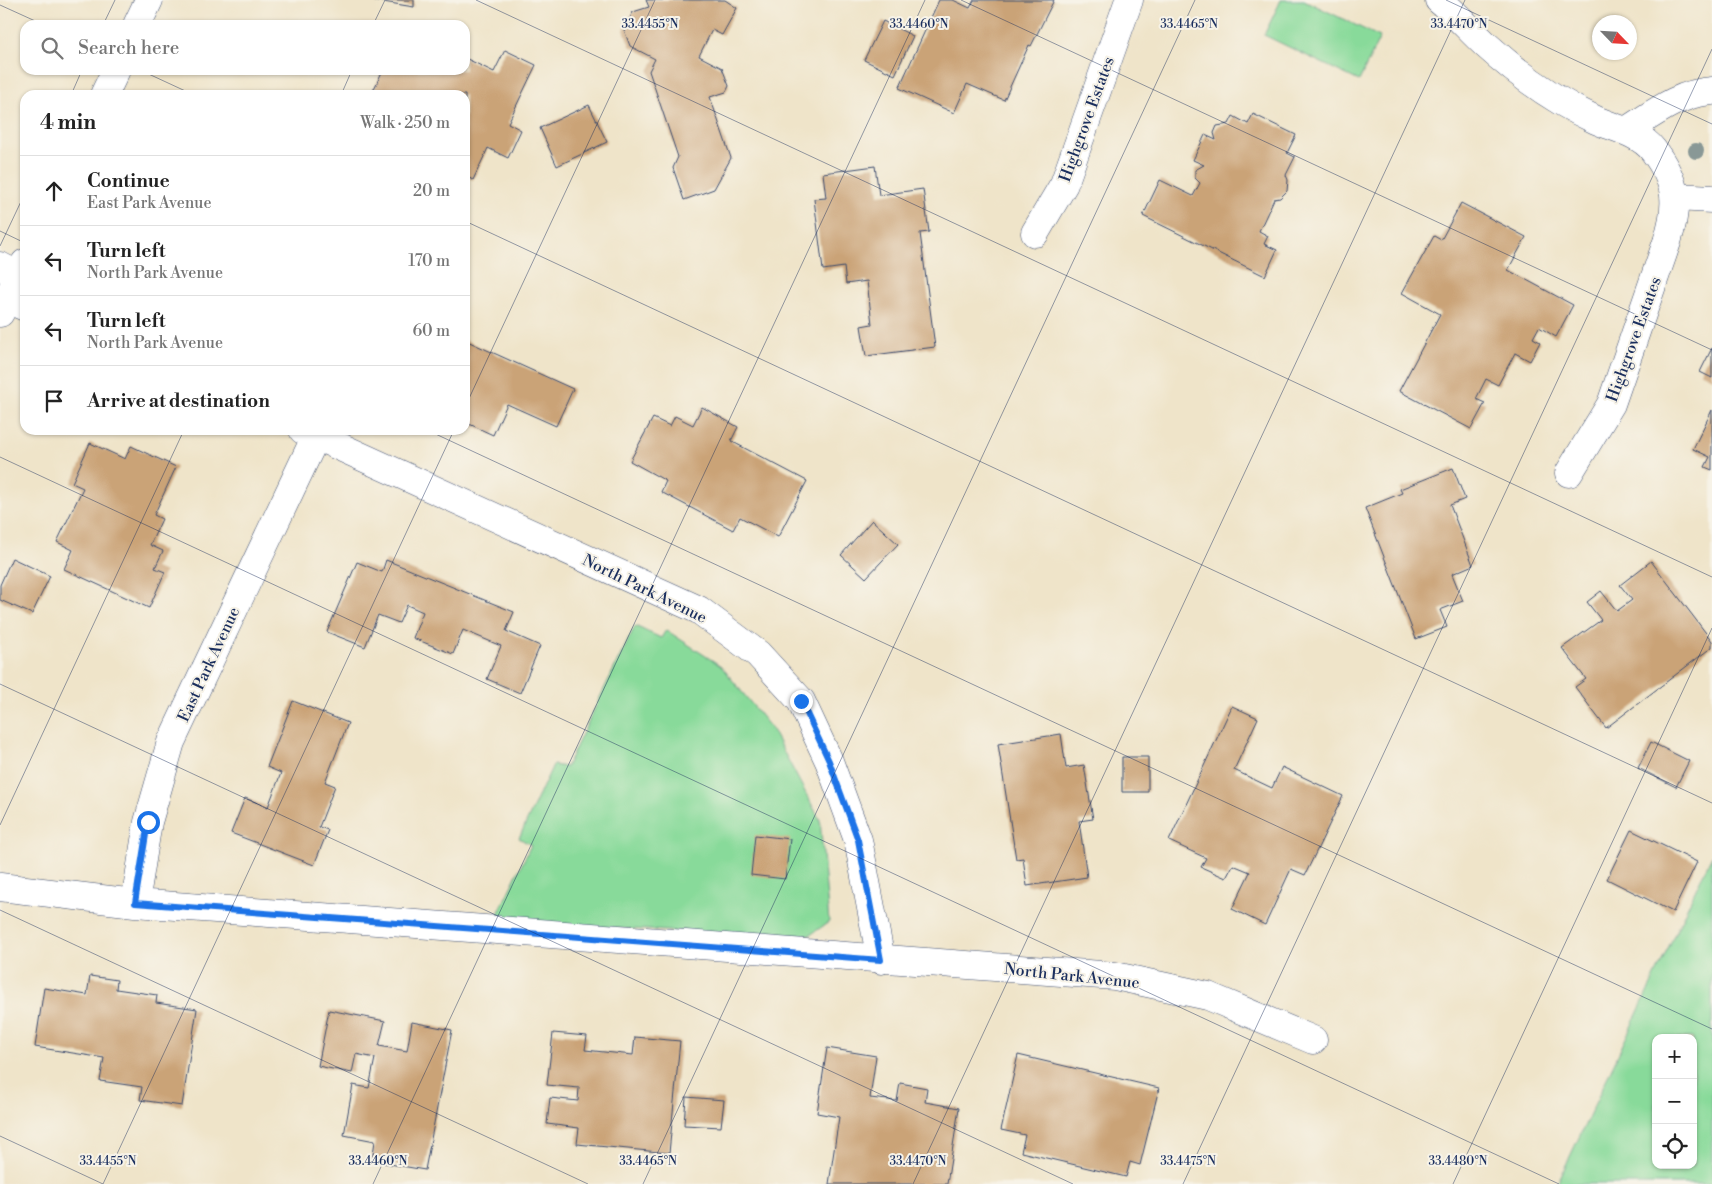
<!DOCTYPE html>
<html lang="en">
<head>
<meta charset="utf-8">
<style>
  :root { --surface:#fff; --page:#f6f6f6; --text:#222; --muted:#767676; --line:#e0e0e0 }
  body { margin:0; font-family:"Libre Bodoni",serif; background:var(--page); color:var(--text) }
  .controls { position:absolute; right:15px; bottom:15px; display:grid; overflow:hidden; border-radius:10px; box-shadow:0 1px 4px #0004 }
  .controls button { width:45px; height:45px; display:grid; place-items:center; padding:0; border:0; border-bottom:1px solid var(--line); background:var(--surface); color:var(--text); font:25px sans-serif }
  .compass { position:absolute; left:1592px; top:15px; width:45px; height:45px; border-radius:50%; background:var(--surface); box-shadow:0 1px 4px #0004; rotate:115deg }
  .stop { position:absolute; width:15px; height:15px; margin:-11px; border:4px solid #1a73e8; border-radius:50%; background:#fff }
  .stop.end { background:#1a73e8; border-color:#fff; box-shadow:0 1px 5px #0008 }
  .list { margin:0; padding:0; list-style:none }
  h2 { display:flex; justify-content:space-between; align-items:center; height:65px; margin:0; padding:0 20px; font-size:21px }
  h2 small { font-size:16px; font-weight:400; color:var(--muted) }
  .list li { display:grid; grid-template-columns:32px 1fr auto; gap:15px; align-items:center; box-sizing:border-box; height:70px; padding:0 20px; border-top:1px solid var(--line) }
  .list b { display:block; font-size:19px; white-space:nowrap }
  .list p { margin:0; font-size:16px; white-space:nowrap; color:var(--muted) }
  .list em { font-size:16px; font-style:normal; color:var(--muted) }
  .icon { flex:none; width:28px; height:28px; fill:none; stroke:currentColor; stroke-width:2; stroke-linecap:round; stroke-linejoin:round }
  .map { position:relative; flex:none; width:1712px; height:1184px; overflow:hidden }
  .search { position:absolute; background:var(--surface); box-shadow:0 1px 4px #0004; left:20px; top:20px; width:450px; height:55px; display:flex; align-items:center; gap:12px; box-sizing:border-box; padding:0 18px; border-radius:15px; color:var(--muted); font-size:19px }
  .panel { position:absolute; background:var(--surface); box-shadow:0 1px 4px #0004; left:20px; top:90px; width:450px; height:345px; border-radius:15px }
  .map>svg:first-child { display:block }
  .green { fill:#88da9a; stroke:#52847c; fill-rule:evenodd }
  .building { fill:#caa377 }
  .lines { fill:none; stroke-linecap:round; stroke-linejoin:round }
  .minor-casing { stroke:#3b4a6e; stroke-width:29 }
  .tertiary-casing { stroke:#3b4a6e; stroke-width:29 }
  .minor { stroke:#fff; stroke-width:28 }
  .tertiary { stroke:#fff; stroke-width:28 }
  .tree { fill:#899896 }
  .route { stroke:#1a73e8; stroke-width:6 }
  .ticks { fill:none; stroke:#1b2f5e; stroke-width:1; stroke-opacity:0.45 }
  .labels { text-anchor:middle; stroke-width:4; stroke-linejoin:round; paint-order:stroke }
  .street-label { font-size:16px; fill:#1b2f5e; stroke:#f7f3e8 }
  .ticks-label { font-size:12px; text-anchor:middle; fill:#1b2f5e; stroke:#f7f3e8; stroke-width:4; stroke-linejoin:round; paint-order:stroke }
</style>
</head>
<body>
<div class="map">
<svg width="1712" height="1184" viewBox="0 0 1712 1184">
  <rect width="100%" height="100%" fill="#f7f3e8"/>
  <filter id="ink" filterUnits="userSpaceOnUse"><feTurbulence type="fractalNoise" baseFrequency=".02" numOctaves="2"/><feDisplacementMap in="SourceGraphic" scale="10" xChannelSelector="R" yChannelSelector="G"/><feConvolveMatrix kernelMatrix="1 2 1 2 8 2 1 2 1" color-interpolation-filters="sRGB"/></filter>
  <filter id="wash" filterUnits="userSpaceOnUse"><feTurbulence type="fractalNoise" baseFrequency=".0096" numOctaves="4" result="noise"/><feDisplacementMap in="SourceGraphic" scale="20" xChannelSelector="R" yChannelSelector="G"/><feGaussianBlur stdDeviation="1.12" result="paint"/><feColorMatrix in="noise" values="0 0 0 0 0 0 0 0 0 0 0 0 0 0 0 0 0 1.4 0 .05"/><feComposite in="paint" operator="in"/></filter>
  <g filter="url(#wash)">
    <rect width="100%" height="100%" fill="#efe4c9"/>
    <path class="green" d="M1281,0h23l76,37 -21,44 -95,-46z
      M635,626l26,12 5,-8 55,36 50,62 49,92 9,102 -19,13 -47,1 -269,-14 37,-77 -12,-7 34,-73 13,2z
      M1712,855v329h-155zM1656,1038h37v127h-37z"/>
    <g id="blocks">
      <path class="building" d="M371,0h43v7z
        M646,0h79l12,8 -15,27 -10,-5 -13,26 23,12 7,18 -3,6 -16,5 21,61 -17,31 -30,11 -11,-32 5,-11 -29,-86 6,-12 -25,-13 -6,-16 9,-18 16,-5z
        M939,0h14l17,8 4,-8h80l-23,46 -2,-1 -25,55 -37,-16 -13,29 -55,-25z
        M883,21l30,15 -18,39 -31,-15z
        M505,50l31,15 -28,58 13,7 -13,28 -20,-10 -15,32 -8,-4v-81h-94l12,-25h82v-12l29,14z
        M589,105l18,37 -50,24 -17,-38z
        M1253,114l43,21 -9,18 8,4 -9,18 2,5 -1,11 -7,7 -6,1 -15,32 9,5 -4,8 13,6 -12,26 -122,-60 17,-36 33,16 7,-13 -5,-5v-8l9,-5 -11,-5 12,-25 11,5 -2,-7 3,-7 12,-2 4,-8 15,8z
        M875,166l4,29 44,-6 6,43 -9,1 15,114 -69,9 -5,-30 11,-2 -5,-43 -21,3 -2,-17 -21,3 -9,-71 12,-1 -3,-25z
        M1461,203l65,34 -18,33 65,35 -17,32 -17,-10 -6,11 7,4 -10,19 -15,-8 -17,32 -12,-6 -10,20 9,4 -14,26 -72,-38 41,-77 -38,-21 32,-57 7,4z
        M465,340l108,49 -17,37 -49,-22 -14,31 -28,-13z
        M1712,348v30l-12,-6z
        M702,407l36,20 -7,14 76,40 -29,56 -38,-20 -7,13 -72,-38 5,-11 -36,-20 23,-43 17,8 5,-10 18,9z
        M1712,410v60l-7,-3 5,-10 -17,-8z
        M90,443l35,16 6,-13 45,21 -22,48 8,4 -12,26 13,6 -8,17 10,4 -16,36 -85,-39 9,-19 -16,-8 26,-54 -11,-5z
        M1453,468l12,31 -15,6 23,60 -21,9 11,27 -23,9 7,17 -31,12 -51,-131 37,-15 -2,-4z
        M872,520l26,24 -32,34 -25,-23z
        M12,558l38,18 -18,38 -32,-14v-15z
        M386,560l128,52 -8,19 34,15 -20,47 -33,-14 14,-33 -38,-16 -10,24 -40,-16 10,-26 -16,-7 -8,18 -21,-8 -13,32 -38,-15 30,-70 25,10z
        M1651,561l61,80v6l-106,81 -31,-41 11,-8 -24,-31 39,-28 -14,-18 14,-11 16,20 15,-11 -12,-15z
        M293,701l55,22 -23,59 10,4 -16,41 9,3 -14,35 -83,-32 14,-35 23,9 13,-34 -14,-6z
        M1232,706l26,12 -24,52 38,18 10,-21 61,29 -38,79 -14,-6 -26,56 -33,-16 18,-37 -17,-7 -7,13 -25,-11 5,-9 -37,-17z
        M1061,734l5,34 18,-3 9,54 -14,2 8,56 -60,9 -4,-28 -7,1 -18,-115z
        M1651,742l38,19 -13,26 -38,-19z
        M1122,757h26v35h-26z
        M1631,830l66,32 -24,50 -66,-33z
        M755,835l35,4 -5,40 -34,-4z
        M90,976l27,4 -1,9 41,6 -1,8 41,6 -15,97 -42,-6 2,-13 -42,-6 4,-23 -69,-11 9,-59 43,7z
        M329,1010l56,11 -6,25 28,5 5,-29 40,8 -27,140 -53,-9 3,-20 -31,-6 9,-50 16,3 6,-30 -19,-4 -4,19 -34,-7z
        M553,1033l34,3 -2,14 48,5 2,-18 45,4 -11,112 -92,-9 2,-16 -32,-4 3,-26 28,3 1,-13 -32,-3z
        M827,1048l49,8 -6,42 27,3 3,-18 27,5 -2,14 34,6 -12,76h-118l10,-67 -22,-4z
        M1018,1055l141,33 -19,77 -10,-3 -4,15 -105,-25 4,-17 -24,-5z
        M686,1097l38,3 -3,27 -37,-2z"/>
    </g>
  </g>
  <g filter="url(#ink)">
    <use href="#blocks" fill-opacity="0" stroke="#3b4a6e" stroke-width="1"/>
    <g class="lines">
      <g class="minor-casing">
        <path id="minor" d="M1439,0c17,14 31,30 47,45 32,29 71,57 110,75 18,8 44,13 57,30 25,33 26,54 14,92l-56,162 -42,69
          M1626,131c27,-17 53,-38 86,-40
          M1676,197l36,2
          M1035,233l29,-49 65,-184
          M0,266l19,10
          M7,299l18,8
          M303,430l396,180 59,44 43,47 28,60 29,79 23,120
          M0,887l135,16 980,73 93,20 105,44
          M135,903l13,-81 23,-80 145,-306"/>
      </g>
      <g class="tertiary-casing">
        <path id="tertiary" d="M137,25l12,-25
          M104,95l12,-25
          M0,313l25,-50"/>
      </g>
      <use href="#minor" class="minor"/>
      <use href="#tertiary" class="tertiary"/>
    </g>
    <circle class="tree" cx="1696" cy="151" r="8"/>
  </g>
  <g class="lines" filter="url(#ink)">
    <path class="route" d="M148,822l-13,81 746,57 -23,-120 -29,-79 -28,-60"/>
  </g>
  <path class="ticks" d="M476,0l1236,577M961,0l751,350M1446,0l266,124M0,5l44,20M103,25l12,-25M373,25l12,-25M140,70l54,25M71,95l11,-25M341,95l11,-25M465,221l1247,582M0,231l25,12M0,246l25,-53M465,407l190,-407M427,430l1285,599M0,457l1559,727M0,684l1073,500M0,825l184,-395M0,910l588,274M0,1136l103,48M103,1184l351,-754M373,1184l552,-1184M643,1184l552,-1184M913,1184l552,-1184M1183,1184l529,-1135M1453,1184l259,-556"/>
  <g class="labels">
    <g class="street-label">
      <text transform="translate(1086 119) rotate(-70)" y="6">Highgrove Estates</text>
      <text transform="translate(1633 339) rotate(-70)" y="6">Highgrove Estates</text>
      <text transform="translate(645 588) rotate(26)" y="6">North Park Avenue</text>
      <text transform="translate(208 664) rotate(-65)" y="6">East Park Avenue</text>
      <text transform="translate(1072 975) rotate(6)" y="6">North Park Avenue</text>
    </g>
  </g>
  <g class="ticks-label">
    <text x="650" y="28">33.4455°N</text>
    <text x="919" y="28">33.4460°N</text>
    <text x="1189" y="28">33.4465°N</text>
    <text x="1459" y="28">33.4470°N</text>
    <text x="1188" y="1165">33.4475°N</text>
    <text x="1458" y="1165">33.4480°N</text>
    <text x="108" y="1165">33.4455°N</text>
    <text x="378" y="1165">33.4460°N</text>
    <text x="648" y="1165">33.4465°N</text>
    <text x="918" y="1165">33.4470°N</text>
  </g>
</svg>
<div class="controls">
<button>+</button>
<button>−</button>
<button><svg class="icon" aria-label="locate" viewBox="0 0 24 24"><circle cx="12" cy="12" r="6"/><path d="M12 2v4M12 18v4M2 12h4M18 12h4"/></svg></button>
</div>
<svg class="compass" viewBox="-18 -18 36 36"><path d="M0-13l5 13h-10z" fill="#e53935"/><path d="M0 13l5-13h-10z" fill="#767676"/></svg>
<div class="stop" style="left:148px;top:822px"></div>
<div class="stop end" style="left:801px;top:701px"></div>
<div class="search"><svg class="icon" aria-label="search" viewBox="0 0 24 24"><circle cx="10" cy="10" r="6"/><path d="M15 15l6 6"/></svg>Search here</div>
<section class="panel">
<h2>4 min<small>Walk · 250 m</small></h2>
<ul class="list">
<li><svg class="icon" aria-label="ahead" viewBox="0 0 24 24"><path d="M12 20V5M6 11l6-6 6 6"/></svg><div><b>Continue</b><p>East Park Avenue</p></div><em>20 m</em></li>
<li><svg class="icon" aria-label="left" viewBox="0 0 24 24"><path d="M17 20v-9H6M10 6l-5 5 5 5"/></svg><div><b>Turn left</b><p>North Park Avenue</p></div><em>170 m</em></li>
<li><svg class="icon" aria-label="left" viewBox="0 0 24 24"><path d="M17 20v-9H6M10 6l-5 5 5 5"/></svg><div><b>Turn left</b><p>North Park Avenue</p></div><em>60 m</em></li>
<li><svg class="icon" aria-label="arrive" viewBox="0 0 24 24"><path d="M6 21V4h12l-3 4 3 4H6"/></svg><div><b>Arrive at destination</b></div></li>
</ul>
</section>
</div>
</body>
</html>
